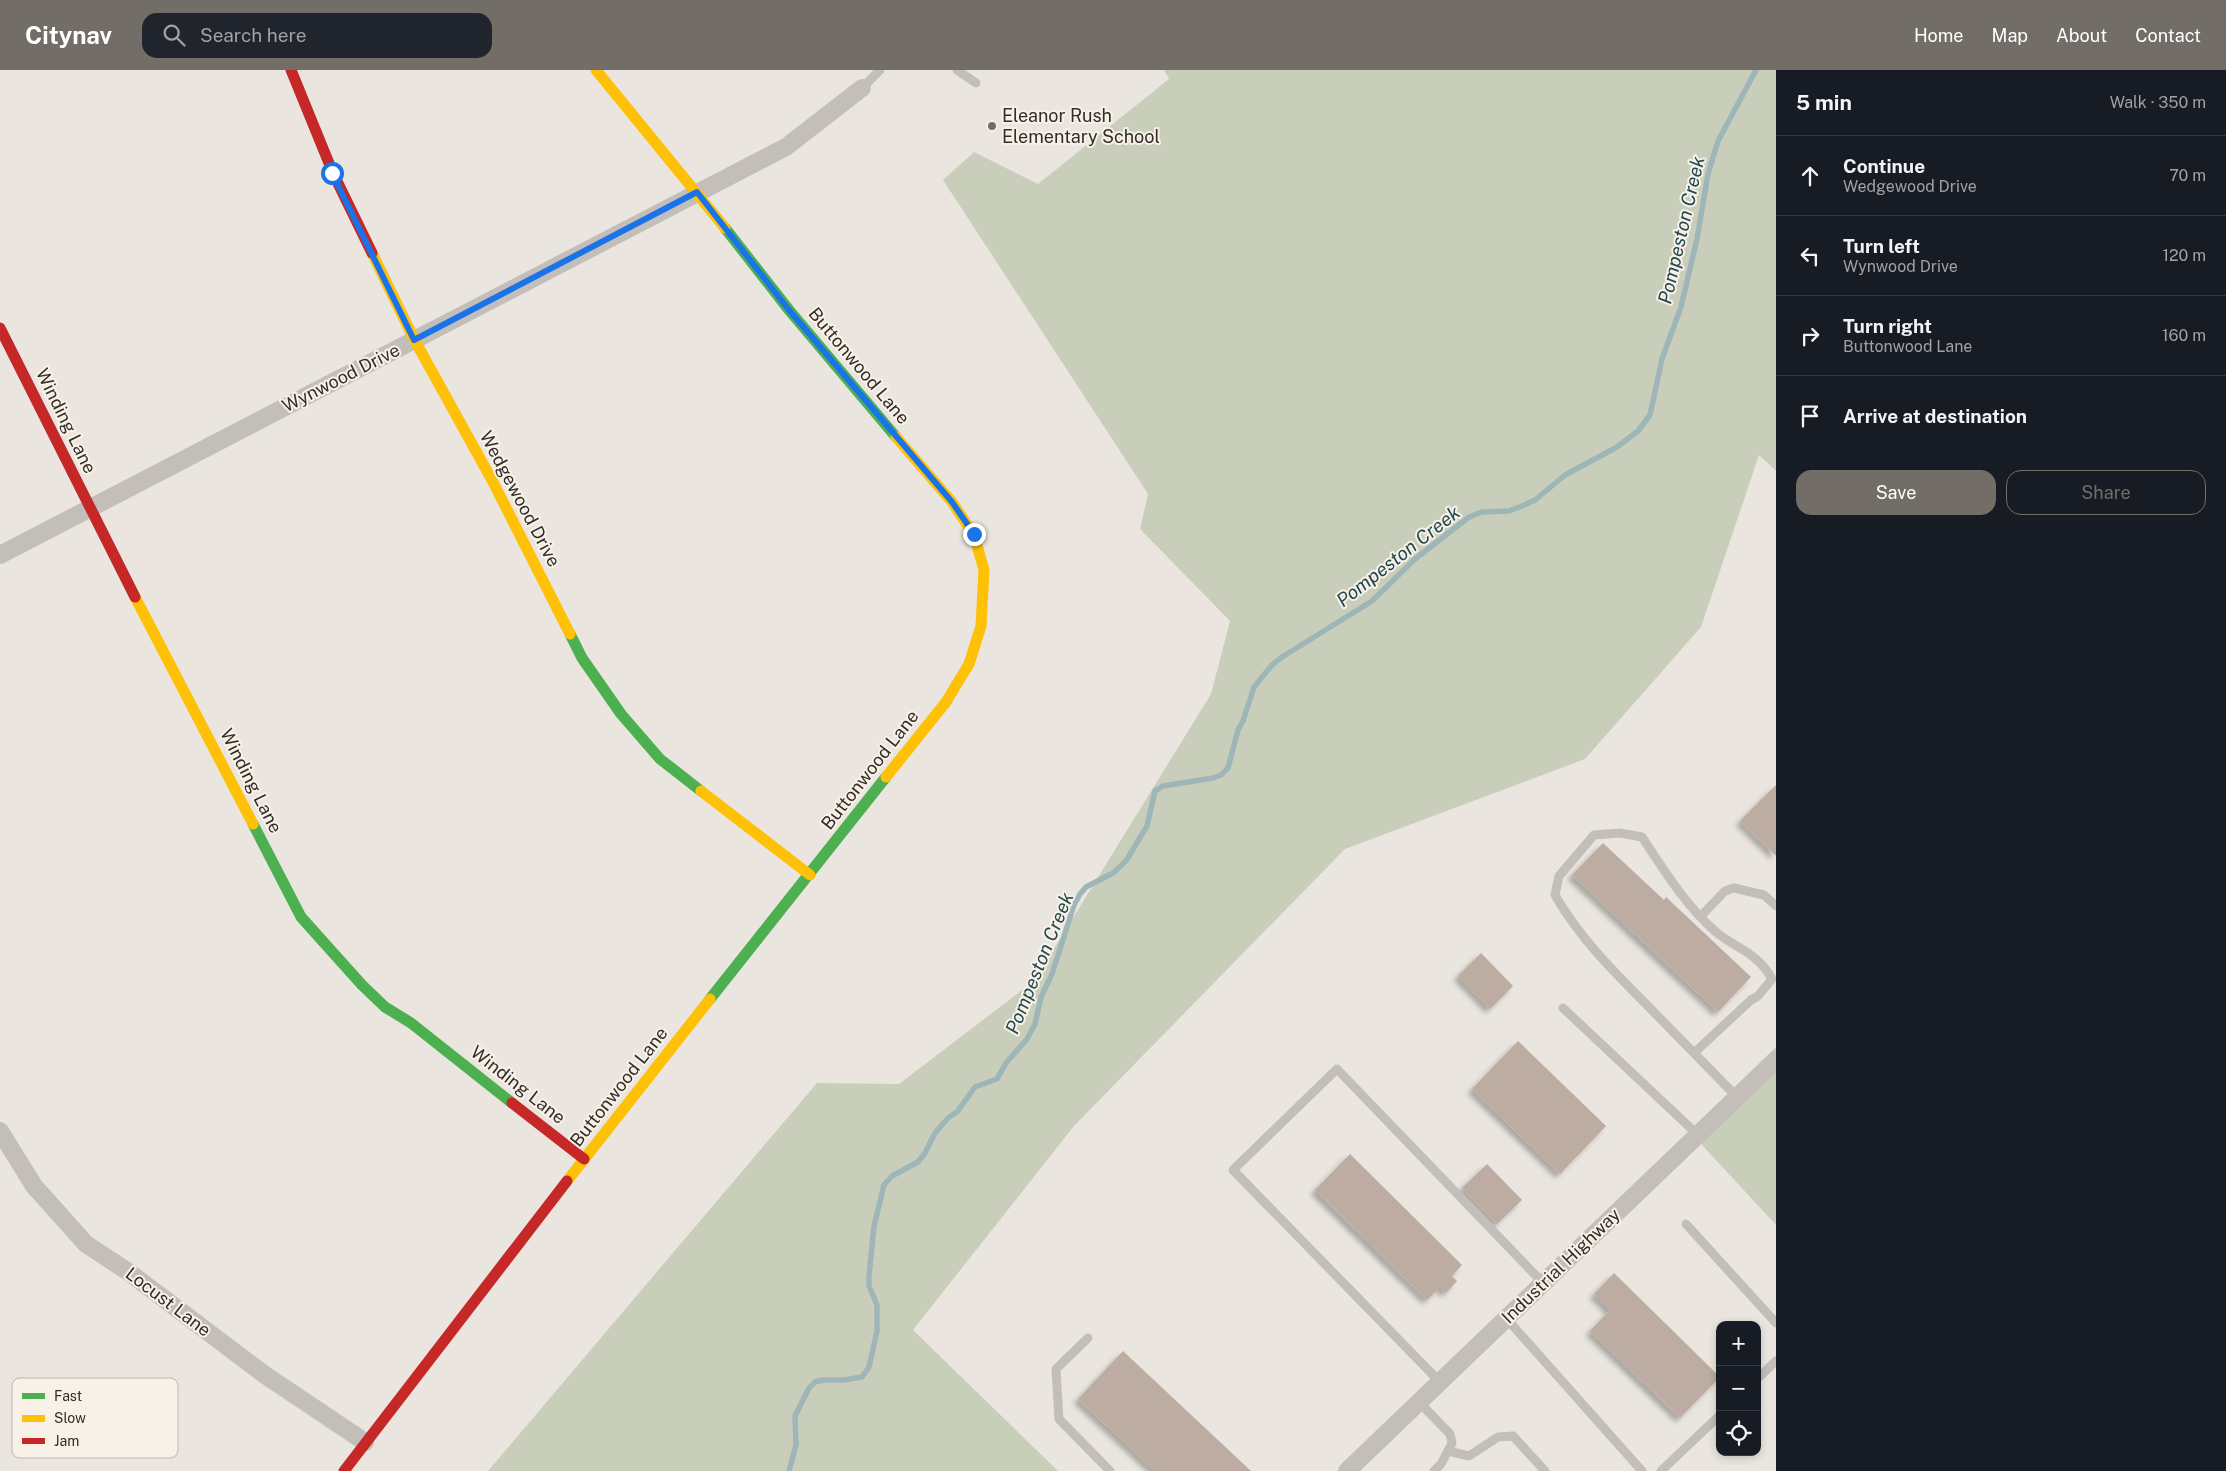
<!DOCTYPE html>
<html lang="en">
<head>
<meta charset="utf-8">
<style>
  :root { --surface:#171b24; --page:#20242c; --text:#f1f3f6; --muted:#9ea1a6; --line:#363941; --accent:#736d68 }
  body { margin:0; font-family:"Public Sans",sans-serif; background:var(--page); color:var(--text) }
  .controls { position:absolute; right:15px; bottom:15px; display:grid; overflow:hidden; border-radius:10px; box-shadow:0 2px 8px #0003 }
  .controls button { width:45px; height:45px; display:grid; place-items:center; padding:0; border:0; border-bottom:1px solid var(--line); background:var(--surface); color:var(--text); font:25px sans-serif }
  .stop { position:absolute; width:15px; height:15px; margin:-11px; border:4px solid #1a73e8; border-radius:50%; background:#fff }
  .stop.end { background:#1a73e8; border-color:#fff; box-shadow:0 1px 5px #0008 }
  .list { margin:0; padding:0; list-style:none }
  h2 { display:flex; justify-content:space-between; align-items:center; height:65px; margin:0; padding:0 20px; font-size:21px }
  h2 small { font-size:16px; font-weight:400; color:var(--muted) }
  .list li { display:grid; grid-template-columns:32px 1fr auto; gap:15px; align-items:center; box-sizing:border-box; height:80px; padding:0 20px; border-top:1px solid var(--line) }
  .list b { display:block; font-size:19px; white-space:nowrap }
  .list p { margin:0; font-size:16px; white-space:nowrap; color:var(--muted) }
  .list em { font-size:16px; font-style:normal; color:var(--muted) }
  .actions { display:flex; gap:10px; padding:15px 20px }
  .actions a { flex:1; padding:11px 0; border:1px solid var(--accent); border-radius:15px; text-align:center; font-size:18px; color:var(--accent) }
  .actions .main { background:var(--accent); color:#fff }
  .icon { flex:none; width:28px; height:28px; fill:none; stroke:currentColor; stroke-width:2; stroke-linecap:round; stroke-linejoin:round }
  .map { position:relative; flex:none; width:1776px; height:1401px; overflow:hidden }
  header { display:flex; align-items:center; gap:30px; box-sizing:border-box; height:70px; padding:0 25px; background:var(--accent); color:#fff }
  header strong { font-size:24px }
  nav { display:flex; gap:28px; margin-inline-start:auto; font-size:18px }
  .search { width:350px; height:45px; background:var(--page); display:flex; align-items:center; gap:12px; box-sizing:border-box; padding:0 18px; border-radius:15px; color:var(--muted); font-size:19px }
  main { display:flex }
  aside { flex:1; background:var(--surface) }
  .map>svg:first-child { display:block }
  .green { fill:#c9cebb }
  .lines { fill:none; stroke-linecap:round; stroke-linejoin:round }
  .stream { stroke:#9eb6b8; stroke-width:5.5 }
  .building { fill:#bcaca2; filter:url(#shadow) }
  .lane { stroke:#c3beb9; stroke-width:9 }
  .street { stroke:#c3beb9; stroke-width:18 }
  .fast { stroke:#4caf50; stroke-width:11 }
  .slow { stroke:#ffc107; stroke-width:11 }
  .jam { stroke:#c62828; stroke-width:11 }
  .route { stroke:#1a73e8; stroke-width:6 }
  .poi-dot { fill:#736d68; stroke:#f7f1e7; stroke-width:2 }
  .labels { text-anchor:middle; stroke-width:4; stroke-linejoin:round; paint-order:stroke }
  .poi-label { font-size:18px; fill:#332c28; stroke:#f7f1e7; text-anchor:start }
  .street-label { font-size:18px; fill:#332c28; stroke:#f7f1e7 }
  .water-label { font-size:19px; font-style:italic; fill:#22484f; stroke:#f7f1e7 }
  .key { fill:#f7f1e7; stroke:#bcb6ae; stroke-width:1 }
  .key-label { font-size:14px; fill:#332c28 }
</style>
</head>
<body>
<header>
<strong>Citynav</strong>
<div class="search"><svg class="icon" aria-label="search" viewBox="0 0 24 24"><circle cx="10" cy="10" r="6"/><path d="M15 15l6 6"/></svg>Search here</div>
<nav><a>Home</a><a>Map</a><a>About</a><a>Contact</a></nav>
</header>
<main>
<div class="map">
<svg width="1776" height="1401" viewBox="0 0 1776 1401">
  <defs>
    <filter id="shadow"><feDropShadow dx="-4.5" dy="4.5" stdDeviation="2.5" flood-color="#0004"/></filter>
  </defs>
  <rect width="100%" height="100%" fill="#eae6df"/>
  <path class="green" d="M1164,0h612v401l-17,-16 -58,172 -116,132 -240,90 -271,277 -161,204 145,141h-570l329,-388 82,1 135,-103 177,-287 19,-73 -90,-92 8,-35 -205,-314 31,-28 64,32 131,-105z
    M1776,977v178l-87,-94z"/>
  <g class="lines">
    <path class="stream" d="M789,1401l7,-26 -1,-29 14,-28 6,-6 8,-2h21l18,-3 7,-10 8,-36v-26l-8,-19v-10l5,-50 10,-41 8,-9 26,-14 7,-9 10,-20 14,-16 8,-5 18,-25 22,-8 9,-16 21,-24 8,-15 6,-27 11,-23 22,-69 6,-11 6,-7 27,-14 13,-12 21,-35 8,-35 8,-5 50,-8 8,-3 7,-7 10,-38 5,-9 11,-34 18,-22 10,-8 90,-56 43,-42 54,-42 13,-5 27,-1 13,-5 13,-6 30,-25 52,-28 21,-16 12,-16 12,-56 19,-52 16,-68 11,-65 10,-33 38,-71"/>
  </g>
  <path class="building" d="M1776,715v71l-36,-35z
    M1603,773l61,57 2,-3 85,80 -33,35 -146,-137z
    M1481,883l32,33 -23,23 -32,-33z
    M1518,971l88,85 -46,48 -88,-85z
    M1350,1084l112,111 -10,11 5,5 -11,12 -6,-6 -13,13 -112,-110z
    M1487,1094l35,36 -25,24 -35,-36z
    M1614,1203l106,104 -40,41 -90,-87 20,-21 -16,-16z
    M1123,1281l128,120h-96l-77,-72z"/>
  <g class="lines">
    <path class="lane" d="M957,0l19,13
      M862,18l18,-18
      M1701,846l24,-25 9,-3 30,7 12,11
      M1563,938l135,127
      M1694,983l57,-53 7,-4 14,-17c-14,-26 -35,-30 -56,-47 -30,-26 -52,-62 -74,-95l-22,-4 -26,2 -35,41 -4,19c24,42 57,75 91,109 30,31 61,62 91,93
      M1686,1154l90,99
      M1506,1248l136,153
      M1088,1268l-32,31 3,50 51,52
      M1757,1309l19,-18
      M1440,1312l-207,-212 104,-101 206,214
      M1419,1332l31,32 2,9 -11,21 -7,7
      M1448,1381l21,5 29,-19 15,-1 32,35
      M1661,1401l59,-56"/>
    <path class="street" d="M0,485l786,-408 76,-59
      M0,1061l34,55 52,58 44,29 135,102 100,67
      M1347,1401l429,-411"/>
    <path class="fast" d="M725,158l64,82 107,127
      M570,564l12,24 39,56 39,45 41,32
      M253,754l48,93 61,68 23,22 26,16 101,80
      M710,929l176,-222"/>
    <path class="slow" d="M596,0l129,158
      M372,183l42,86 79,143 77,152
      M135,527l118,227
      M886,707l60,-75 23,-38 12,-38 3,-56 -10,-35 -22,-33 -56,-65
      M701,721l109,84
      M567,1111l143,-182"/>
    <path class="jam" d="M291,0l42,103 39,80
      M0,258l135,269
      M512,1033l72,56
      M344,1401l223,-290"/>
  </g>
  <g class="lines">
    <path class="route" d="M332,103l82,167 283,-148 92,118 163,192 22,32"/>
  </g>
  <circle class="poi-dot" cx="992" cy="56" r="5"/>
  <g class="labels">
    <g class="poi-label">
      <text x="1002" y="52">Eleanor Rush<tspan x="1002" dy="21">Elementary School</tspan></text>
    </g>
    <g class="street-label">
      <text transform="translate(859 296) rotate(50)" y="6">Buttonwood Lane</text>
      <text transform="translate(341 308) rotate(-27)" y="6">Wynwood Drive</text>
      <text transform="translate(66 351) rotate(64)" y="6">Winding Lane</text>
      <text transform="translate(520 429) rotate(62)" y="6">Wedgewood Drive</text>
      <text transform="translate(870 700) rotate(-52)" y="6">Buttonwood Lane</text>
      <text transform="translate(251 711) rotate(63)" y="6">Winding Lane</text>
      <text transform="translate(518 1015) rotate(38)" y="6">Winding Lane</text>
      <text transform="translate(619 1017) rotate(-52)" y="6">Buttonwood Lane</text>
      <text transform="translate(1561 1196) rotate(-44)" y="6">Industrial Highway</text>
      <text transform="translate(168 1232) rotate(37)" y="6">Locust Lane</text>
    </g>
    <g class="water-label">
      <text transform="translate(1681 160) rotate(-77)" y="7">Pompeston Creek</text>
      <text transform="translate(1398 486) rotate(-38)" y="7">Pompeston Creek</text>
      <text transform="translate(1039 893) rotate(-68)" y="7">Pompeston Creek</text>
    </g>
  </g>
  <rect x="12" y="1308" width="166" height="80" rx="8" class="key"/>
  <rect x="22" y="1323" width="23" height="6" fill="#4caf50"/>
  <rect x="22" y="1345" width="23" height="7" fill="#ffc107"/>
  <rect x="22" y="1368" width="23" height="6" fill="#c62828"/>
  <g class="key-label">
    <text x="54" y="1331">Fast</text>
    <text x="54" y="1353">Slow</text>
    <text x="54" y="1376">Jam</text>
  </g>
</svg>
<div class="controls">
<button>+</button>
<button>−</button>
<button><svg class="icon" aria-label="locate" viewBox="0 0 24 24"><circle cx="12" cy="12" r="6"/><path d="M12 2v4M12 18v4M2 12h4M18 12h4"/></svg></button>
</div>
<div class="stop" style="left:332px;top:103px"></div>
<div class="stop end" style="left:974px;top:464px"></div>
</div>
<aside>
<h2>5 min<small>Walk · 350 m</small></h2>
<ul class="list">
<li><svg class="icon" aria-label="ahead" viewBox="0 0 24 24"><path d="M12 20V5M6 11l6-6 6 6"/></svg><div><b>Continue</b><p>Wedgewood Drive</p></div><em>70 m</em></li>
<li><svg class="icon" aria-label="left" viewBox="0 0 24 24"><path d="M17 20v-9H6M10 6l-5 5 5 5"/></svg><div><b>Turn left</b><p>Wynwood Drive</p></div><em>120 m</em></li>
<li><svg class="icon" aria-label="right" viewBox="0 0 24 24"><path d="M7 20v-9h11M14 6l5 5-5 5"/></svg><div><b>Turn right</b><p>Buttonwood Lane</p></div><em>160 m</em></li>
<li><svg class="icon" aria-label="arrive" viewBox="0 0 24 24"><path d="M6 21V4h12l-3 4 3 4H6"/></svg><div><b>Arrive at destination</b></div></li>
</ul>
<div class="actions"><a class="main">Save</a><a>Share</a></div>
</aside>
</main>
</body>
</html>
